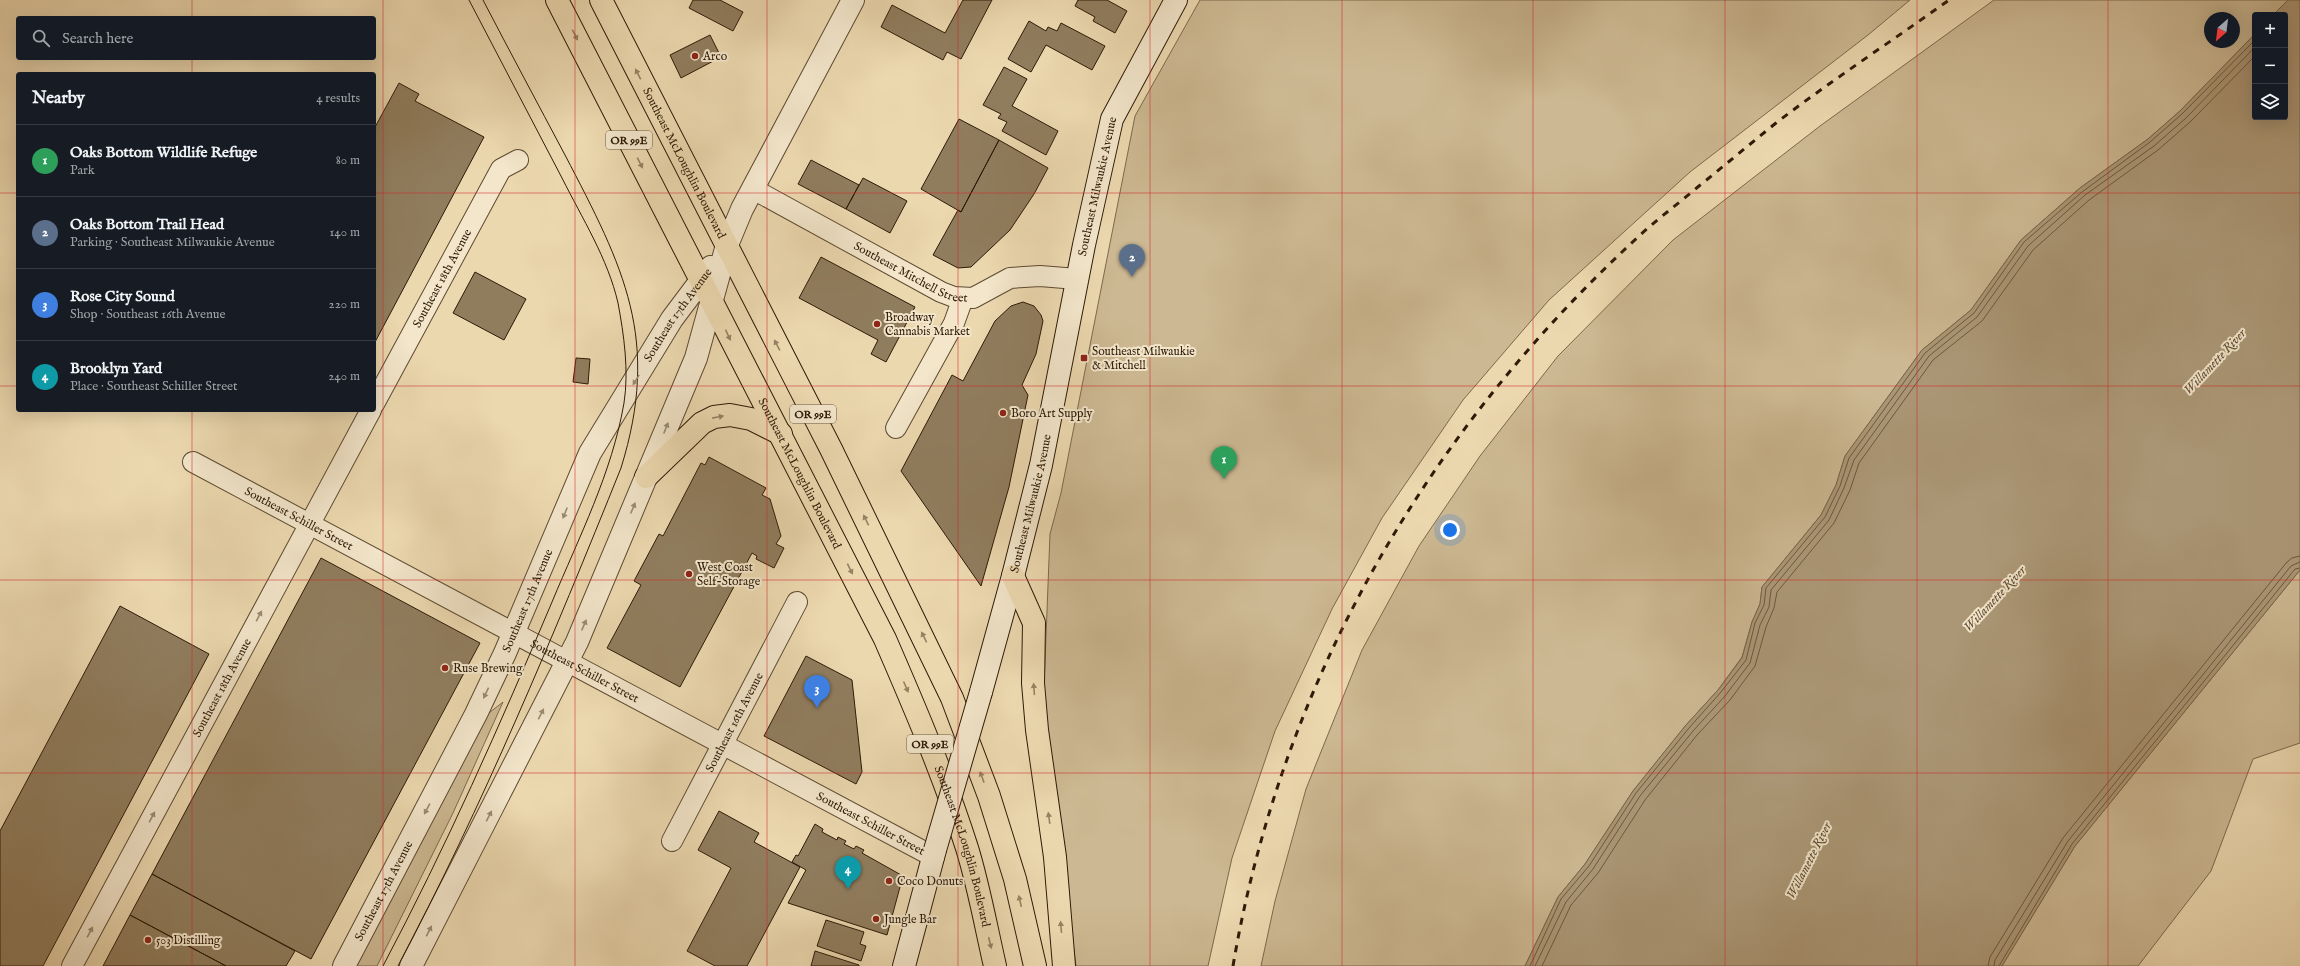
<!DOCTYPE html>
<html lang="en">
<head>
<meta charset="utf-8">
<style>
  :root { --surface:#171b24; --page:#20242c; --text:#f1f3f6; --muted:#9ea1a6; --line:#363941; --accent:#8c9099 }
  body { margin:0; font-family:"IM FELL English",serif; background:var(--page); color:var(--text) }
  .controls { position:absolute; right:12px; top:12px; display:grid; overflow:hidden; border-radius:4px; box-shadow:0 4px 16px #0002 }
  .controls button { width:36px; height:36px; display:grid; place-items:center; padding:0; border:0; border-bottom:1px solid var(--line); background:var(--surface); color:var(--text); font:20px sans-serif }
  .compass { position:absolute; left:2204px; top:12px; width:36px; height:36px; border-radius:50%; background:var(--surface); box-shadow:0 4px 16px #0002; rotate:208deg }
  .you { position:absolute; left:1450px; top:530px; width:14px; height:14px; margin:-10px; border:3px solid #fff; border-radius:50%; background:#1a73e8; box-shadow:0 0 0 6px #1a73e833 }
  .badge { display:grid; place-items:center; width:26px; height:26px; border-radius:50%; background:var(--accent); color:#fff; font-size:13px; font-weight:700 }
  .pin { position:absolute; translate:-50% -33px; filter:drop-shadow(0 1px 2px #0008) }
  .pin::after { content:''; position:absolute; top:21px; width:14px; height:12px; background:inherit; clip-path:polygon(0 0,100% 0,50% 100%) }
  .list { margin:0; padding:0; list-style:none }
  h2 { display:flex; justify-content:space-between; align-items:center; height:52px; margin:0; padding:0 16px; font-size:17px }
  h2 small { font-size:13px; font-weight:400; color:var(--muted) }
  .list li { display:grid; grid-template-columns:26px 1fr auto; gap:12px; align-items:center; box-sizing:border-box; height:72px; padding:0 16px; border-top:1px solid var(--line) }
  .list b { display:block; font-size:15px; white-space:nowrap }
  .list p { margin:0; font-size:13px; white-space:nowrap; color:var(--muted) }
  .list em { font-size:13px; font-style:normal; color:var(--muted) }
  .icon { flex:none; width:22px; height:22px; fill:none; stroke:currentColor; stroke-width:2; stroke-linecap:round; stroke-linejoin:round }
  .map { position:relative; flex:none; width:2300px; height:966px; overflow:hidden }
  .search { position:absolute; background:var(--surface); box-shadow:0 4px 16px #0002; left:16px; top:16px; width:360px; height:44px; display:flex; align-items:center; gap:10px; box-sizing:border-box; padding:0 14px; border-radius:4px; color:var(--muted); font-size:15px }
  .panel { position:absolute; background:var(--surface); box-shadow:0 4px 16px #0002; left:16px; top:72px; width:360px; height:340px; border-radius:4px }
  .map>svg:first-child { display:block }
  .green { fill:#ccb892; stroke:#7c694c; fill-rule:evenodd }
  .water { fill:#ab9776; stroke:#79654a }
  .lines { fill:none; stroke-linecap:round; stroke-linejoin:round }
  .shore { stroke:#6c583e; stroke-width:1 }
  .building { fill:#907d5e; stroke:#2d1a07 }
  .minor-casing { stroke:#5d4a31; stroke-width:22 }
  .tertiary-casing { stroke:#5d4a31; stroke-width:24 }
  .secondary-casing { stroke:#2d1a07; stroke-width:24 }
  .trunk-casing { stroke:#2d1a07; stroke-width:24 }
  .minor { stroke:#f3e6cb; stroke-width:20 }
  .tertiary { stroke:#f3e6cb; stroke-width:22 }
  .secondary { stroke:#f3e6cb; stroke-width:22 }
  .trunk { stroke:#ecd8af; stroke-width:22 }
  .tram { stroke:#2d1a07; stroke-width:1 }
  .rail { stroke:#2d1a07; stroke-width:3; stroke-dasharray:7 7; stroke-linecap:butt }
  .secondary-bridge-casing { stroke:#2d1a07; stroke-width:24; stroke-linecap:butt }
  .secondary-bridge { stroke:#f3e6cb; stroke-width:22 }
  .oneway { fill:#968263 }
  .oneway2 { fill:#9a8a73 }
  .grid { fill:none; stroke:#d62828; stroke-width:1; stroke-opacity:0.55 }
  .poi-dot { fill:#8f2418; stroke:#f3e6cb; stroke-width:1.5 }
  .labels { text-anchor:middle; stroke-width:4; stroke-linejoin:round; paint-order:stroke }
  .shield { fill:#f3e6cb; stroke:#685742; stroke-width:1 }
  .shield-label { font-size:11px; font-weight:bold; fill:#2d1a07 }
  .poi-label { font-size:12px; fill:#2d1a07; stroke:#f3e6cb; text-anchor:start }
  .street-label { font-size:12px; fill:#2d1a07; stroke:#f3e6cb }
  .water-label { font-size:13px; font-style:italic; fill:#5f4c33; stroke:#f3e6cb }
</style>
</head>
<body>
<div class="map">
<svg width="2300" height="966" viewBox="0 0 2300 966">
  <rect width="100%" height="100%" fill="#ecd8af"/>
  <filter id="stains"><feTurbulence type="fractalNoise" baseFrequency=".005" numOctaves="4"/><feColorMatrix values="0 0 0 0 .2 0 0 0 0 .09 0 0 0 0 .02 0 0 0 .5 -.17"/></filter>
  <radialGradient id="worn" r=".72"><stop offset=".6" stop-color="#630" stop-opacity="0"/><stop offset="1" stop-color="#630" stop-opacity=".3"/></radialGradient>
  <path class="green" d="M1200,0h710l-42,35 -178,137 -141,128 -86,100 -81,118 -50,91 -57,122 -43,127 -24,108h-132l-27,-217 -5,-61 6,-154 11,-41 74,-377z
    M1994,0h294l-15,15h-18v19l-75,77 -32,28 -68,49 -59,52 -50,70 -49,40 -77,106 -9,29 -15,30 -59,72 -2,17 -8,18 -10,35 -24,33 -32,35 -53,66 -48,73 -27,33 -33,69h-264l14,-65 31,-112 56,-139 57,-104 61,-90 78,-100 115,-116 147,-114zM2210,18h24v24h-24z
    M2300,570v173l-47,16 -42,112 -73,95h-136l73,-120z
    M503,702l-50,111 -76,153h-26l134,-250z"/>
  <path class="water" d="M2288,0h12v570l-225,276 -73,120h-477l33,-69 27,-33 48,-73 53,-66 32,-35 24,-32 10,-36 8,-18 2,-17 59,-72 15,-30 9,-29 77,-106 49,-40 50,-70 59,-52 68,-49 32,-28 75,-77v83h30v-102h-12z"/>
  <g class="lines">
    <path class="shore" d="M1530,966l31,-67 28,-33 47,-73 53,-65 32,-36 25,-32 9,-37 9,-18 2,-17 59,-71 15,-31 9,-28 76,-105 49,-40 50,-71 58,-50 68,-50 32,-28 73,-74
      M1535,966l31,-64 27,-33 47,-73 53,-65 32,-35 25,-33 10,-38 9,-18 2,-17 58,-70 15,-32 10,-28 75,-104 48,-39 51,-71 57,-51 69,-49 32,-28 69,-71
      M1542,966l29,-61 27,-32 47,-73 52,-65 33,-35 25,-34 11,-39 8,-19 3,-16 57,-69 16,-33 9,-27 74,-103 49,-39 51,-71 56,-50 69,-50 32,-28 65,-66
      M1988,966l2,-9 73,-119 224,-276 5,-4 8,-2
      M1994,966l1,-6 73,-119 223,-275 9,-4
      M1999,966l73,-122 223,-275 5,-1"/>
  </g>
  <path class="building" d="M693,0h27l23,12 -10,19 -44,-23z
    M963,0h29l-31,59 -14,-7 -4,8 -62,-33 11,-22 53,28z
    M1078,0h29l20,11 -12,22 -22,-12 2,-4 -20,-11z
    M1029,21l17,10 2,-4 9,4 4,-8 44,23 -13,24 -46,-25 -15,27 -23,-13z
    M710,35l11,22 -40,21 -11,-23z
    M1004,67l23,12 -15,27 46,25 -12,24 -44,-24 5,-9 -9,-4 3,-4 -18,-9z
    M399,83l20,11 -4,7 69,36 -110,207v-215z
    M959,119l40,21 -38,72 -40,-23z
    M999,140l49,28 -14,26 -24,36 -39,37 -13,1 -25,-13 25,-45 3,2z
    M811,160l48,25 -13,24 -48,-25z
    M863,178l44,23 -17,32 -44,-24z
    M821,257l94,50 -29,55 -15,-8 7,-14 -79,-42z
    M475,272l51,27 -22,41 -51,-27z
    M1023,302l11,4 7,9 2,6 -7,33 -14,31 6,10 -19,92 -28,99 -80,-115 51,-96 11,6 32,-60 16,-15z
    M576,358l14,1 -2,25 -15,-2z
    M709,457l57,31 -4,7 8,4 11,37 -5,8 8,4 -10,20 -18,-9 1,-3 -5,-3 -72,134 -73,-39 34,-63 -7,-4 25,-47 4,2 38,-73 4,2z
    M321,558l159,85 -169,316 -159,-85z
    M120,606l89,48 -166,312h-43v-135z
    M806,656l46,24 10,92 -6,12 -92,-48z
    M719,811l40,22 -5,9 46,25 -53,99h-32l-28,-15 44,-83 -33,-18z
    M815,824l8,5 -1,3 15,8 1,-3 8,4 -2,3 10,5 2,-3 8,4 -2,3 41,23 -16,59 -99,-32 18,-33 -14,-8 4,-7 2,1z
    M152,874l143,77 -9,15h-60l-96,-51z
    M130,915l96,51h-123z
    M826,920l38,12 -4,12 6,2 -5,15 -44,-15z
    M815,951l44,14v1h-48z"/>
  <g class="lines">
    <g class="minor-casing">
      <g id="minor">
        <path id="s1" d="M753,189l188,103 13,5 19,1 37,-20 30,-2 37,3"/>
        <path id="s2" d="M374,404l127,-235 17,-9"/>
        <path d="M896,428l58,-105 9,-25"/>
        <path id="s3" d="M193,462l741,395"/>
        <path id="s4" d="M672,841l125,-239"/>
        <path id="s5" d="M72,966l299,-556"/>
      </g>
    </g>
    <g class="tertiary-casing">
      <g id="tertiary">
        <path id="s6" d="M344,966l132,-252 29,-61 85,-200 82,-134 39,-52"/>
        <path d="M411,966l166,-324 119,-284 31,-113 15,-36 111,-209"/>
      </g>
    </g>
    <g class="secondary-casing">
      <g id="secondary">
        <path id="s7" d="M981,692l32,-116 28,-111 43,-220 28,-126 64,-119"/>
        <path d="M904,966l31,-116"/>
      </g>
    </g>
    <g class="trunk-casing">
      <g id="trunk">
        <path id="s8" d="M557,0l328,639c30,69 59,137 82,209 12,39 19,79 28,118"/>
        <path id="s9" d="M601,0l230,449 121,249 37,98 26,83 20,87"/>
        <path d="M646,477l56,-54 12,-6 16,-2 21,4 30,15"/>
        <path d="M1013,576l21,47 -1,60 4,47 18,127 9,109"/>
      </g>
    </g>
    <use href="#minor" class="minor"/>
    <use href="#tertiary" class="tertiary"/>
    <use href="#secondary" class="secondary"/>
    <use href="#trunk" class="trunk"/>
    <path class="tram" d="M383,966c63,-119 117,-241 169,-364 27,-65 60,-129 72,-199 5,-32 0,-68 -6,-100 -10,-44 -36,-85 -56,-125 -31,-59 -62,-119 -93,-178
      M398,966c85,-161 155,-329 223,-498 40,-129 3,-200 -56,-313 -27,-51 -55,-103 -82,-155"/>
    <path class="rail" d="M1233,966c48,-283 193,-534 404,-728 19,-18 41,-34 62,-52 26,-21 51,-42 77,-63 56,-43 116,-82 173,-123"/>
    <g class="secondary-bridge-casing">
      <path id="secondary-bridge" d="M935,850l46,-158"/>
    </g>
    <use href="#secondary-bridge" class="secondary-bridge"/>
  </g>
  <defs><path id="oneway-solid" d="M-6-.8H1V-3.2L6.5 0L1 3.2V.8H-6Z"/></defs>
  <g class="oneway">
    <use href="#oneway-solid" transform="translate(575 35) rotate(63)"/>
    <use href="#oneway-solid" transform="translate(638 74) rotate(-117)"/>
    <use href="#oneway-solid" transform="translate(640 163) rotate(63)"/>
    <use href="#oneway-solid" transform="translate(728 335) rotate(65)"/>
    <use href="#oneway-solid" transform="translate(777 345) rotate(-118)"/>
    <use href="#oneway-solid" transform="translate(718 417) rotate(-11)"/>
    <use href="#oneway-solid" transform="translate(866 520) rotate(-116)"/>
    <use href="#oneway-solid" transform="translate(850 569) rotate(64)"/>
    <use href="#oneway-solid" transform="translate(924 637) rotate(-116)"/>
    <use href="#oneway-solid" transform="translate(906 687) rotate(66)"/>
    <use href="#oneway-solid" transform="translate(1034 689) rotate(-94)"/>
    <use href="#oneway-solid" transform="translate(982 777) rotate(-110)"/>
    <use href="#oneway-solid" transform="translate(1049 818) rotate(-98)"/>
    <use href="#oneway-solid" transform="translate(1020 901) rotate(-103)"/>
    <use href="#oneway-solid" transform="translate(1061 927) rotate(-95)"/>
    <use href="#oneway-solid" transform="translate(990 943) rotate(77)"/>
  </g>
  <g class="oneway2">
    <use href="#oneway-solid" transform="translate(636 380) rotate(122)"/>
    <use href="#oneway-solid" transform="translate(666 428) rotate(-68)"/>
    <use href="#oneway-solid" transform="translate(633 508) rotate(-67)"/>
    <use href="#oneway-solid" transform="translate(565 513) rotate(112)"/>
    <use href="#oneway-solid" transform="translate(259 616) rotate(-62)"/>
    <use href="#oneway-solid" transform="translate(584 625) rotate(-67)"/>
    <use href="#oneway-solid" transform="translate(486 693) rotate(115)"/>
    <use href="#oneway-solid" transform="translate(541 714) rotate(-63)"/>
    <use href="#oneway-solid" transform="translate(427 809) rotate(118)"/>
    <use href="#oneway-solid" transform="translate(489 816) rotate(-63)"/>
    <use href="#oneway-solid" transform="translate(152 817) rotate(-62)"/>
    <use href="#oneway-solid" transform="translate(429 931) rotate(-63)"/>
    <use href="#oneway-solid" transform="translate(90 932) rotate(-62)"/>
  </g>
  <path class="grid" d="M192,0v18M383,0v966M575,0v966M767,0v966M958,0v966M1150,0v966M1342,0v966M1533,0v966M1725,0v966M1917,0v966M2108,0v966M192,58v16M0,193h18M374,193h1926M0,386h18M374,386h1926M192,410v556M0,580h2300M0,773h2300"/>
  <g class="poi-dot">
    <circle cx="695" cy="56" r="4"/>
    <circle cx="877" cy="324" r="4"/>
    <rect x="1080" y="354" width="8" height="8" rx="2"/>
    <circle cx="1003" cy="413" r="4"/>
    <circle cx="689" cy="574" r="4"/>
    <circle cx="445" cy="668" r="4"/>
    <circle cx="889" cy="881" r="4"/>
    <circle cx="876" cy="919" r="4"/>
    <circle cx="148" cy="940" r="4"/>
  </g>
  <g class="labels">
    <g class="shield">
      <rect x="606" y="131" width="46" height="18" rx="3"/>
      <rect x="790" y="405" width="46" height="18" rx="3"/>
      <rect x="907" y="735" width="46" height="18" rx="3"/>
    </g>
    <g class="shield-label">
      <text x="629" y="144">OR 99E</text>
      <text x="813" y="418">OR 99E</text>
      <text x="930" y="748">OR 99E</text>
    </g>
    <g class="poi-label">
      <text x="703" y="60">Arco</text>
      <text x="885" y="321">Broadway<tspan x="885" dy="14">Cannabis Market</tspan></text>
      <text x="1092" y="355">Southeast Milwaukie<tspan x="1092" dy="14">&amp; Mitchell</tspan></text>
      <text x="1011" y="417">Boro Art Supply</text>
      <text x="697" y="571">West Coast<tspan x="697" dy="14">Self-Storage</tspan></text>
      <text x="453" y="672">Ruse Brewing</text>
      <text x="897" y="885">Coco Donuts</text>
      <text x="884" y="923">Jungle Bar</text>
      <text x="156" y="944">503 Distilling</text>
    </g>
    <g class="street-label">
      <text dy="4" stroke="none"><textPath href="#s9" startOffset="183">Southeast McLoughlin Boulevard</textPath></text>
      <text dy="4" stroke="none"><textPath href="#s7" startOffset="519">Southeast Milwaukie Avenue</textPath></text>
      <text dy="4" stroke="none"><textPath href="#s1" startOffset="179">Southeast Mitchell Street</textPath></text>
      <text dy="4" stroke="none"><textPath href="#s2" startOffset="143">Southeast 18th Avenue</textPath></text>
      <text dy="4" stroke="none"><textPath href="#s6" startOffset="733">Southeast 17th Avenue</textPath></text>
      <text dy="4" stroke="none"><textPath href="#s8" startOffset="532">Southeast McLoughlin Boulevard</textPath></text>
      <text dy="4" stroke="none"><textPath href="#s7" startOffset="195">Southeast Milwaukie Avenue</textPath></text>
      <text dy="4" stroke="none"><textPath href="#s3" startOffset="120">Southeast Schiller Street</textPath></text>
      <text dy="4" stroke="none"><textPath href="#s6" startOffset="409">Southeast 17th Avenue</textPath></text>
      <text dy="4" stroke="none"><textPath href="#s3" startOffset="444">Southeast Schiller Street</textPath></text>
      <text dy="4" stroke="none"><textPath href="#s5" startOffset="316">Southeast 18th Avenue</textPath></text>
      <text dy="4" stroke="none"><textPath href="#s4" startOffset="134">Southeast 16th Avenue</textPath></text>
      <text dy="4" stroke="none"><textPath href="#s3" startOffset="768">Southeast Schiller Street</textPath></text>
      <text dy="4" stroke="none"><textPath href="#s8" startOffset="940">Southeast McLoughlin Boulevard</textPath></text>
      <text dy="4" stroke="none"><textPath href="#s6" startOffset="85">Southeast 17th Avenue</textPath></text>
    </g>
    <g class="water-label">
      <text transform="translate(2214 361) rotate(-47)" y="5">Willamette River</text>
      <text transform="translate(1994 598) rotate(-47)" y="5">Willamette River</text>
      <text transform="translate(1808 860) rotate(-63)" y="5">Willamette River</text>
    </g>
  </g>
  <rect width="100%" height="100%" filter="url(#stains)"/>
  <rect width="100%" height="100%" fill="url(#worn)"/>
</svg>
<div class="controls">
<button>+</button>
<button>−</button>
<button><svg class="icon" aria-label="layers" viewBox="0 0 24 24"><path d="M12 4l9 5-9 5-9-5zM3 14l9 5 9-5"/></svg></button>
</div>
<svg class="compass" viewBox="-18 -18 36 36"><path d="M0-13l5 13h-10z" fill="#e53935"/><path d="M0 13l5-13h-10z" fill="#9ea1a6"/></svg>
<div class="you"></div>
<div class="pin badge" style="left:1224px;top:479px;background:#2e9e5b">1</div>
<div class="pin badge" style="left:1132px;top:277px;background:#5c6f8a">2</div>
<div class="pin badge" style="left:817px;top:708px;background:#3f7fe0">3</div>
<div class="pin badge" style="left:848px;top:889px;background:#0f9aa8">4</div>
<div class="search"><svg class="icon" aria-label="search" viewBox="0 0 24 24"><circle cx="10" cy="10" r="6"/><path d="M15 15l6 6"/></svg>Search here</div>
<section class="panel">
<h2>Nearby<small>4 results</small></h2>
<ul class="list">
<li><span class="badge" style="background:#2e9e5b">1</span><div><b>Oaks Bottom Wildlife Refuge</b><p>Park</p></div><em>80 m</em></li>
<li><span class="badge" style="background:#5c6f8a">2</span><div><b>Oaks Bottom Trail Head</b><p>Parking · Southeast Milwaukie Avenue</p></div><em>140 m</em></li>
<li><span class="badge" style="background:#3f7fe0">3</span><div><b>Rose City Sound</b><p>Shop · Southeast 16th Avenue</p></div><em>220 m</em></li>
<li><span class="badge" style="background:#0f9aa8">4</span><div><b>Brooklyn Yard</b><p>Place · Southeast Schiller Street</p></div><em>240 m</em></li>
</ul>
</section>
</div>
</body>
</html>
